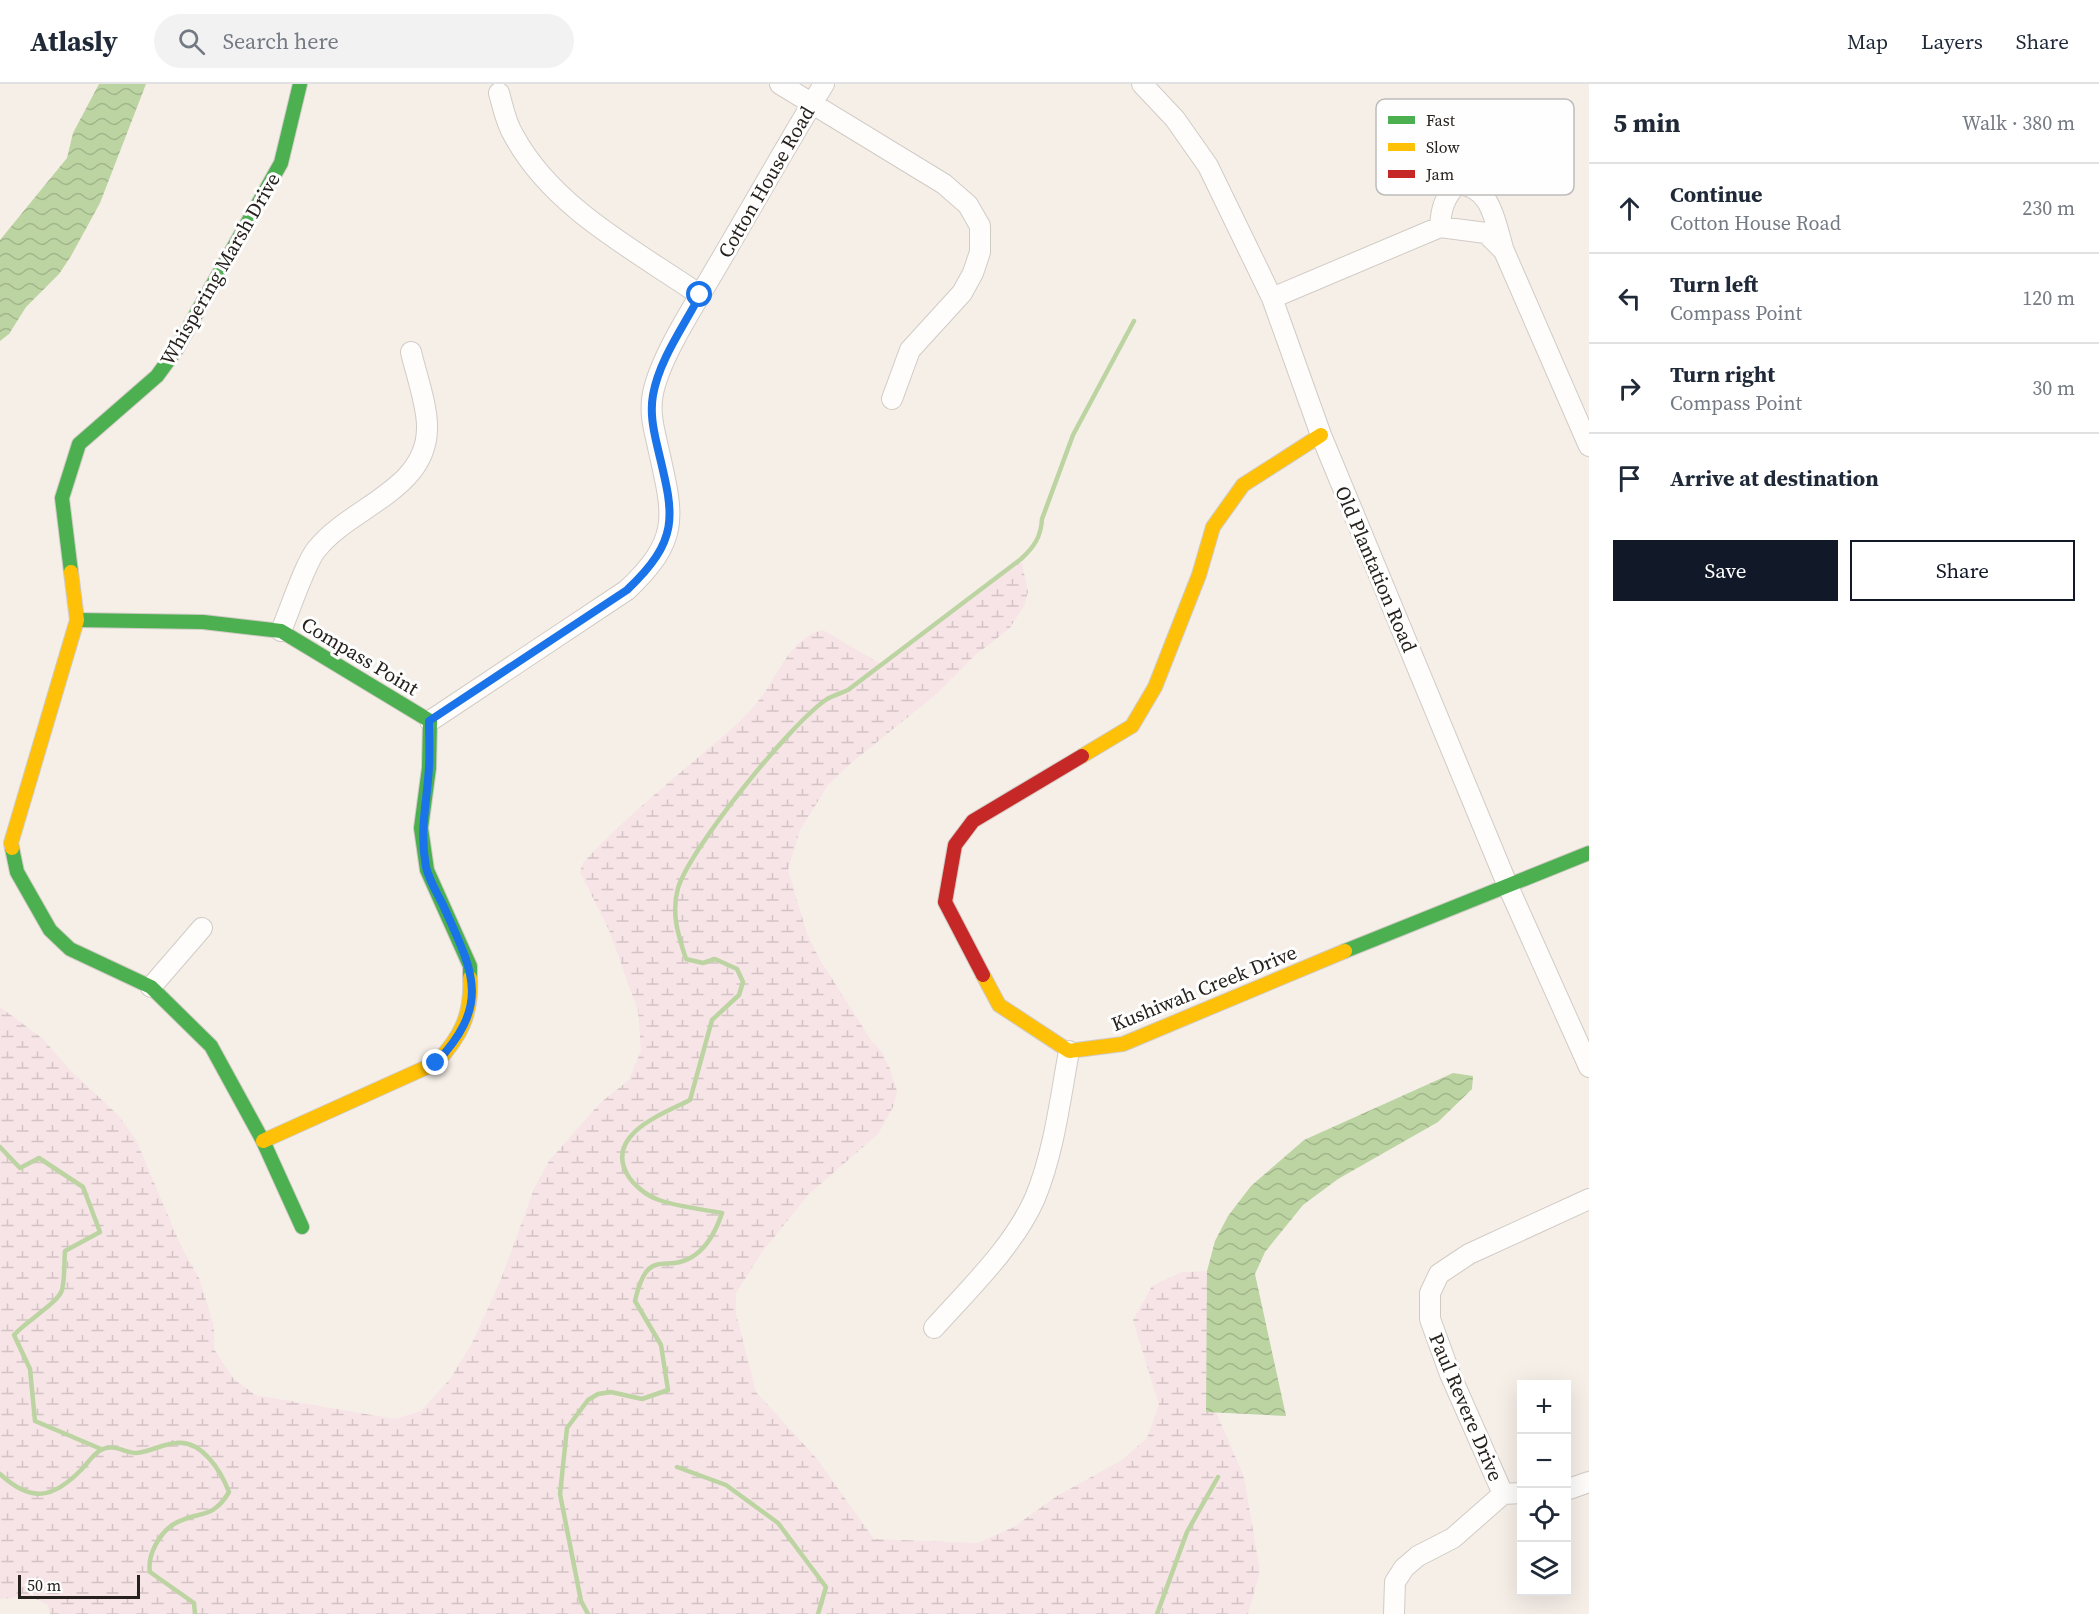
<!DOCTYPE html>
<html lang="en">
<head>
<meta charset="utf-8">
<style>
  :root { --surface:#fff; --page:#f2f2f3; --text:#1f2937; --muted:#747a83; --line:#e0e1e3; --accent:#111827 }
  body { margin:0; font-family:"Source Serif 4",serif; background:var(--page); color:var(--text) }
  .controls { position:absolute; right:18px; bottom:18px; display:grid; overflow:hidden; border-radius:0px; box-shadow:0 6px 24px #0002 }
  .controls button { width:54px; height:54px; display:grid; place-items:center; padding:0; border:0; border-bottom:2px solid var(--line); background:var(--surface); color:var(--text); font:30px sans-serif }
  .scale { position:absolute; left:18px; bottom:15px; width:122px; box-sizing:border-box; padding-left:6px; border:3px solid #26211c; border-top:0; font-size:16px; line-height:21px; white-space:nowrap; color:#26211c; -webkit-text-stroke:4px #fefefe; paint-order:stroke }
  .stop { position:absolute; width:18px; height:18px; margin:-14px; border:4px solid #1a73e8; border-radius:50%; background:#fff }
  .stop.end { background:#1a73e8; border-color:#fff; box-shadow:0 2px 6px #0008 }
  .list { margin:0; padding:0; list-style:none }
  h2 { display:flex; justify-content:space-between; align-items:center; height:78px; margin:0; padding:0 24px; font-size:26px }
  h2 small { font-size:20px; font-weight:400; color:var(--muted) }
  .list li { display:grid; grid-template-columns:39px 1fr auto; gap:18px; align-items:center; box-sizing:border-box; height:90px; padding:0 24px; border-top:2px solid var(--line) }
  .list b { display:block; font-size:22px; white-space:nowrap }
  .list p { margin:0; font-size:20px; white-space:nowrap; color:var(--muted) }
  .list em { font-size:20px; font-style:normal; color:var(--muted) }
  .actions { display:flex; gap:12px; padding:18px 24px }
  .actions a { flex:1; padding:14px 0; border:2px solid var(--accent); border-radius:0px; text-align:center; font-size:21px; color:var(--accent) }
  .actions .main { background:var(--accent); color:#fff }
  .icon { flex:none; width:33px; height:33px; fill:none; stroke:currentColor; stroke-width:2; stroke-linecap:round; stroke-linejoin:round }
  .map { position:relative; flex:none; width:1589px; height:1530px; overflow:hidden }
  header { display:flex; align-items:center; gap:36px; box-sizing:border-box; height:84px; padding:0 30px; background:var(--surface); border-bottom:2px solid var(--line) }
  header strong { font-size:28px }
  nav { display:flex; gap:33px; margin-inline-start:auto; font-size:21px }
  .search { width:420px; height:54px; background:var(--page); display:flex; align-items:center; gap:15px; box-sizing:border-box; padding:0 21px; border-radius:33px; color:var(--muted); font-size:22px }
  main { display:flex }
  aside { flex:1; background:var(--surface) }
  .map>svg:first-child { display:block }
  .wetland { fill:url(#wetland-marsh) }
  .water { fill:url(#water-waves) }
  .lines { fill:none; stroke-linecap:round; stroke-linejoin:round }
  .stream { stroke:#bcd4a2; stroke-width:4.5 }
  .street-casing { stroke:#d1cbc5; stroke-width:22 }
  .fast-casing { stroke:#d1cbc5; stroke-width:16 }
  .slow-casing { stroke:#d1cbc5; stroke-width:16 }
  .jam-casing { stroke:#d1cbc5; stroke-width:16 }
  .street { stroke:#fefdfc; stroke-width:20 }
  .fast { stroke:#4caf50; stroke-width:14 }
  .slow { stroke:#ffc107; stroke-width:14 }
  .jam { stroke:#c62828; stroke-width:14 }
  .route { stroke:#1a73e8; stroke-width:8 }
  .labels { text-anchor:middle; stroke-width:6; stroke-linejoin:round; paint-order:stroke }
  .street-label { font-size:20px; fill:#26211c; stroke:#fefefe }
  .key { fill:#fefefe; stroke:#bdbcba; stroke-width:1.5 }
  .key-label { font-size:16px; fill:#26211c }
</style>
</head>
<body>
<header>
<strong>Atlasly</strong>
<div class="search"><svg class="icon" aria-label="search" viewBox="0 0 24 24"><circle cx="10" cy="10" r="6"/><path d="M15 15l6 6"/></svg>Search here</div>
<nav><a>Map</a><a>Layers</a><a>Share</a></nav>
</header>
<main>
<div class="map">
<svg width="1589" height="1530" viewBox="0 0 1589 1530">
  <defs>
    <pattern id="wetland-marsh" width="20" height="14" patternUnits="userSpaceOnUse" patternTransform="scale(1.5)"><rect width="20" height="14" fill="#f7e4e6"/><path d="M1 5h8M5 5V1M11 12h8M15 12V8" fill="none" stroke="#d4c3c5"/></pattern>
    <pattern id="water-waves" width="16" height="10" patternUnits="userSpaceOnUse" patternTransform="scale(1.5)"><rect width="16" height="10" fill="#bcd4a2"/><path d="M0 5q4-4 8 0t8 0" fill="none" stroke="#a1b68b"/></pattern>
  </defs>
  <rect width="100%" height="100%" fill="#f6efe8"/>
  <path class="wetland" d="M1021,475l7,33 -4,14 -15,23 -35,27 -40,40 -83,67 -23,22 -28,45 -12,40 19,64 13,26 51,80 10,11 9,18 7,22 -4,16 -15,27 -69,60 -47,58 -26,41v21l20,78 61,67 57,80 104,4 36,-16 43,-31 65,-36 25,-22 12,-33 -26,-85 19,-34 30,-14 25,-1 -1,140 10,1 28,65 16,95 -12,42h-1198l-2,-9 -18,-9 -30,3v-592l43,32 27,31 48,45 18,25 45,106 19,34 14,47v22l19,29 22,17 140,24 26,-8 29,-32 21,-34 29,-63 34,-93 15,-28 51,-58 29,-23 12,-30 -3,-39 -29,-81 -29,-58 3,-9c34,-38 74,-70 112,-103 22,-19 46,-37 64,-60 18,-23 32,-63 64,-70l58,34z"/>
  <path class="water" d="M99,0h47l-46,119 -29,53 -12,18 -33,33 -17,27 -9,7v-101l67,-82 6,-25z
    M1453,989l20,3 -1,13 -34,33 -100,57 -35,26 -38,47 -10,22 31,142 -80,-4 1,-141 8,-30 13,-25 23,-30 53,-46z"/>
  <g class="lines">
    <path class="stream" d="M0,1063l20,21 19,-10 44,29 17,45 -35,19c-1,12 0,27 -3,39 -4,13 -37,32 -48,45l16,34 5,52 66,28
      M677,1383l49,18 52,38 48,64 -8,27
      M0,1390c31,29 53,25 82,-5 5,-5 12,-16 19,-19 12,-7 24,3 35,3 14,-1 26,-9 40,-10 26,-3 45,28 53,49 -17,29 -32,18 -55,32 -15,9 -27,32 -24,48l44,31 1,11
      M588,1530l-7,-13 -21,-107 7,-66 21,-28 10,-6 13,-2 31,7 26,-9 -7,-45 -26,-44c13,-58 31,-25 60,-46 14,-10 22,-27 27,-42 -21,-4 -43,-6 -63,-13 -12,-4 -26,-15 -32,-26 -22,-40 36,-60 63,-74l22,-80 27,-25 4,-13 -6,-13 -22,-10 -12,4 -17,-4c-8,-24 -15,-46 -8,-71 13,-41 113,-165 149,-189 7,-4 14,-6 21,-9l173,-131c13,-12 20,-22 21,-40l31,-84 61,-114
      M1157,1530l30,-82 31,-55"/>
    <g class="street-casing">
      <path id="street" d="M780,0l164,100 24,21 12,21v26l-7,21 -11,20 -52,57 -18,49
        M1142,0l33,35 33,47 64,132 49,137 186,449 82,183
        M499,9c4,14 7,31 15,43 39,72 121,114 186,159
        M1440,143c1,-18 4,-29 17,-43 34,1 38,37 46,64
        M1272,214l168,-71 46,6 18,18 85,195
        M281,547c8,-19 24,-67 35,-81 33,-43 110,-59 111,-121 1,-22 -11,-55 -16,-77
        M430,637l197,-131c55,-52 46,-75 31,-143 -4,-18 -9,-35 -5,-54 8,-38 43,-90 63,-125 36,-61 71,-124 108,-184
        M151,903l51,-59
        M934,1244c35,-39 80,-82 101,-130 19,-46 25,-98 34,-147
        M1566,1406l23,-8
        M1503,1410l-53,-120 -20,-55v-26l9,-19 30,-20 120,-55
        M1394,1530l1,-32 9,-14 14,-12 35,-18 50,-44 19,-1"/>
    </g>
    <g class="fast-casing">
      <path id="fast" d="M71,488l-9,-74 17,-54 78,-68 19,-26 105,-187 19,-79
        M77,536l126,2 78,9 149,90 -1,47 -8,60 6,42 43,96v12
        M12,764l5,24 33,58 20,19 81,38 60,59 52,95 39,86
        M1345,867l244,-98"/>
    </g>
    <g class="slow-casing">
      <path id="slow" d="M1082,672l50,-30 23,-39 44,-112 14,-48 30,-42 78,-50
        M12,764l-1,-5 66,-223 -6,-48
        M983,891l16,30 70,46 54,-7 222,-93
        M263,1057l173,-78c25,-26 36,-49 34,-85"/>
    </g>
    <g class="jam-casing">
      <path id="jam" d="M983,891l-38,-73 10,-57 18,-24 109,-65"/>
    </g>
    <use href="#street" class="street"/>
    <use href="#fast" class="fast"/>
    <use href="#slow" class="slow"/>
    <use href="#jam" class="jam"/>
  </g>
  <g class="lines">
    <path class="route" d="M436,979c56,-60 37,-91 7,-158 -6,-12 -14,-25 -17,-38 -7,-38 1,-63 3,-100 1,-15 0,-31 0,-46l198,-131c56,-53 46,-77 30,-145 -4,-17 -7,-33 -4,-50 6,-35 31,-69 47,-100"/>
  </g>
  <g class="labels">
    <g class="street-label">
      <text transform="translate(766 98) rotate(-60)" y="7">Cotton House Road</text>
      <text transform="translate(220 185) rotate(-60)" y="7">Whispering Marsh Drive</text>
      <text transform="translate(1376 485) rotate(67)" y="7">Old Plantation Road</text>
      <text transform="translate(360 572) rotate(31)" y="7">Compass Point</text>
      <text transform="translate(1204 904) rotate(-22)" y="7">Kushiwah Creek Drive</text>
      <text transform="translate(1466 1323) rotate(67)" y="7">Paul Revere Drive</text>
    </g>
  </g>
  <rect x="1376" y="15" width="198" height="96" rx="9" class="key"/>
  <rect x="1388" y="32" width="27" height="8" fill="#4caf50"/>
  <rect x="1388" y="59" width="27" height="8" fill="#ffc107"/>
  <rect x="1388" y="86" width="27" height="8" fill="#c62828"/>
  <g class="key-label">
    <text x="1426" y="42">Fast</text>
    <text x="1426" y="69">Slow</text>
    <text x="1426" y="96">Jam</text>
  </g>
</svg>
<div class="controls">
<button>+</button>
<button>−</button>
<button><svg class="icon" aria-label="locate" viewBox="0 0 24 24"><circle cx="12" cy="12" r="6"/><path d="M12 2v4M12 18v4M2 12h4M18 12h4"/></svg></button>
<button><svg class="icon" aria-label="layers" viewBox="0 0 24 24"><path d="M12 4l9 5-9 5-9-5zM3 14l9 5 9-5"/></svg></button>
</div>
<div class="scale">50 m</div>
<div class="stop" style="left:700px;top:211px"></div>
<div class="stop end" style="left:436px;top:979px"></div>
</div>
<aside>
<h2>5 min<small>Walk · 380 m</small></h2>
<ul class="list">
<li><svg class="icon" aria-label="ahead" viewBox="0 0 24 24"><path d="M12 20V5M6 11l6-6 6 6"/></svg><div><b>Continue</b><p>Cotton House Road</p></div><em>230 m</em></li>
<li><svg class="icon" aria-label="left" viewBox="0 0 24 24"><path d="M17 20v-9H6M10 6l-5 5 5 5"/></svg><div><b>Turn left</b><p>Compass Point</p></div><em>120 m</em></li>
<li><svg class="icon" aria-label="right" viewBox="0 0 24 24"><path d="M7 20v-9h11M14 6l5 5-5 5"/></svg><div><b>Turn right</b><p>Compass Point</p></div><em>30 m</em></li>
<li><svg class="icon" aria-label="arrive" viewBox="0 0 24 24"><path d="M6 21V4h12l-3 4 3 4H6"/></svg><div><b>Arrive at destination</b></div></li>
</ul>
<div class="actions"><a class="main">Save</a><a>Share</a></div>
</aside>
</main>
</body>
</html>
